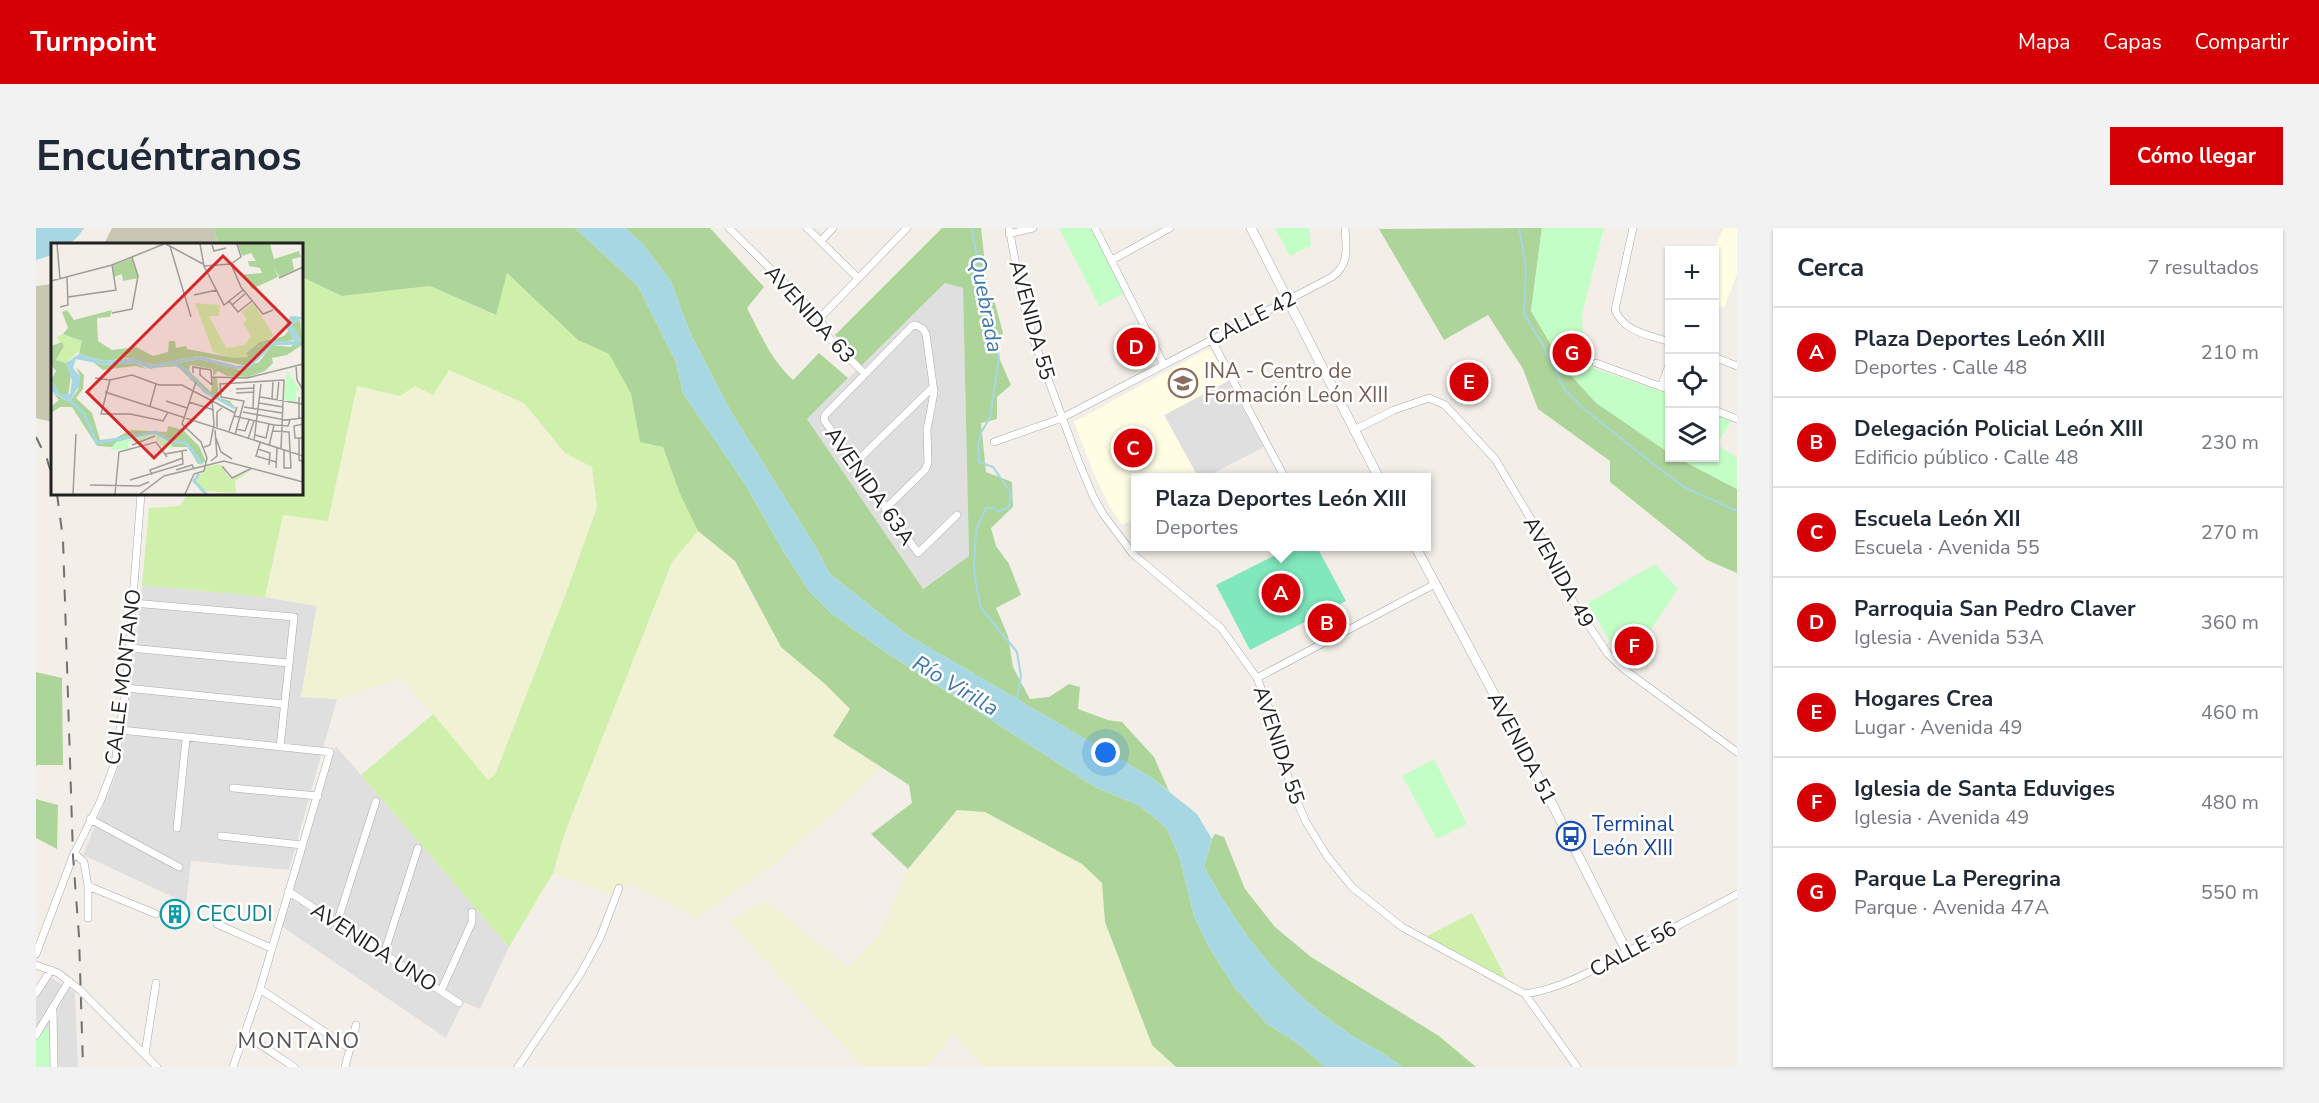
<!DOCTYPE html>
<html lang="es">
<head>
<meta charset="utf-8">
<style>
  :root { --surface:#fff; --page:#f2f2f3; --text:#1f2937; --muted:#747a83; --line:#e0e1e3; --accent:#d40006 }
  body { margin:0; font-family:"Nunito Sans",sans-serif; background:var(--page); color:var(--text) }
  .controls { position:absolute; right:18px; top:18px; display:grid; overflow:hidden; border-radius:0px; box-shadow:0 2px 4px #0004 }
  .controls button { width:54px; height:54px; display:grid; place-items:center; padding:0; border:0; border-bottom:2px solid var(--line); background:var(--surface); color:var(--text); font:30px sans-serif }
  .you { position:absolute; left:1070px; top:525px; width:21px; height:21px; margin:-15px; border:4px solid #fff; border-radius:50%; background:#1a73e8; box-shadow:0 0 0 9px #1a73e833 }
  .badge { display:grid; place-items:center; width:39px; height:39px; border-radius:50%; background:var(--accent); color:#fff; font-size:20px; font-weight:700 }
  .pin { position:absolute; translate:-50% -50%; border:3px solid #fff; box-shadow:0 2px 6px #0006 }
  .popup { position:absolute; left:1095px; top:245px; width:300px; height:78px; box-sizing:border-box; display:grid; place-content:center; border-radius:0px; background:var(--surface); filter:drop-shadow(0 2px 4px #0005); font-size:20px; white-space:nowrap; color:var(--muted) }
  .popup b { font-size:22px; color:var(--text) }
  .popup::after { content:''; position:absolute; left:50%; top:100%; margin-left:-12px; border:12px solid transparent; border-top-color:var(--surface) }
  .list { margin:0; padding:0; list-style:none }
  h2 { display:flex; justify-content:space-between; align-items:center; height:78px; margin:0; padding:0 24px; font-size:26px }
  h2 small { font-size:20px; font-weight:400; color:var(--muted) }
  .list li { display:grid; grid-template-columns:39px 1fr auto; gap:18px; align-items:center; box-sizing:border-box; height:90px; padding:0 24px; border-top:2px solid var(--line) }
  .list b { display:block; font-size:22px; white-space:nowrap }
  .list p { margin:0; font-size:20px; white-space:nowrap; color:var(--muted) }
  .list em { font-size:20px; font-style:normal; color:var(--muted) }
  .icon { flex:none; width:33px; height:33px; fill:none; stroke:currentColor; stroke-width:2; stroke-linecap:round; stroke-linejoin:round }
  .map { position:relative; flex:none; width:1701px; height:839px; overflow:hidden; border-radius:0px }
  header { display:flex; align-items:center; gap:36px; box-sizing:border-box; height:84px; padding:0 30px; background:var(--accent); color:#fff }
  header strong { font-size:28px }
  nav { display:flex; gap:33px; margin-inline-start:auto; font-size:21px }
  .intro { display:flex; align-items:center; justify-content:space-between; box-sizing:border-box; height:144px; padding:0 36px }
  h1 { margin:0; font-size:42px }
  .button { padding:15px 27px; border-radius:0px; background:var(--accent); color:#fff; font-size:21px; font-weight:700 }
  main { display:flex; gap:36px; padding:0 36px }
  aside { flex:1; background:var(--surface); border-radius:0px; box-shadow:0 2px 4px #0004 }
  .map>svg:first-child { display:block }
  .residential { fill:#e0dfdf }
  .education { fill:#fffee5 }
  .construction { fill:#c8c8b2 }
  .farmland { fill:#f1f2d3 }
  .grass { fill:#cef0ab }
  .forest { fill:#add59a }
  .park { fill:#c4fec7 }
  .pitch { fill:#81e7bd }
  .water { fill:#a6d7e3 }
  .lines { fill:none; stroke-linecap:round; stroke-linejoin:round }
  .stream { stroke:#a6d7e3; stroke-width:2 }
  .minor-casing { stroke:#a9a9a9; stroke-width:8 }
  .tertiary-casing { stroke:#a9a9a9; stroke-width:10 }
  .minor { stroke:#fff; stroke-width:7 }
  .tertiary { stroke:#fff; stroke-width:9 }
  .rail { stroke:#707070; stroke-width:2; stroke-dasharray:12 12; stroke-linecap:butt }
  .labels { text-anchor:middle; stroke-width:5; stroke-linejoin:round; paint-order:stroke }
  .street-label { font-size:21px; fill:#222; stroke:#fff }
  .education-label { font-size:21px; fill:#785e54; stroke:#fff; text-anchor:start }
  .transit-label { font-size:21px; fill:#164399; stroke:#fff; text-anchor:start }
  .culture-label { font-size:21px; fill:#0d838f; stroke:#fff; text-anchor:start }
  .water-label { font-size:22px; font-style:italic; fill:#4078aa; stroke:#fff }
  .neighbourhood-label { font-size:22px; letter-spacing:1.5px; fill:#555; stroke:#fff }
  .inset-river { fill:none; stroke:#a6d7e3; stroke-width:3 }
  .inset-road { fill:none; stroke:#9f9d99; stroke-width:1.5 }
  .view { fill:#d62828; fill-opacity:0.15; stroke:#d62828; stroke-width:3 }
  .inset-edge { fill:none; stroke:#222; stroke-width:3 }
</style>
</head>
<body>
<header>
<strong>Turnpoint</strong>
<nav><a>Mapa</a><a>Capas</a><a>Compartir</a></nav>
</header>
<div class="intro"><h1>Encuéntranos</h1><a class="button">Cómo llegar</a></div>
<main>
<div class="map">
<svg width="1701" height="839" viewBox="0 0 1701 839">
  <rect width="100%" height="100%" fill="#f3efe8"/>
  <path class="residential" d="M909,55l18,5 6,268 -47,33 -115,-170z
    M1192,153l36,66 -58,30h-8l-34,-62z
    M106,357l123,12 52,9 -16,90 36,3 -48,171 -98,-9 -5,42 -103,-48 34,-83 9,-45z
    M300,518l173,201 -29,62 -17,-7 -17,36 -165,-112z
    M14,749l25,15 3,75h-42v-68z"/>
  <path class="education" d="M1688,0h13v46l-13,34 -10,-3v-55z
    M1174,120l18,33 -64,34 34,62 -62,1 -1,40 -13,7 -13,-20 -15,-31 -20,-52z"/>
  <path class="construction" d="M76,0h102l3,13 -1,3h-112z
    M16,56v138l-16,-4v-132z"/>
  <path class="farmland" d="M413,142l75,33 41,50 27,14 5,40 -29,81 -73,187 -7,6 -86,-103 -65,21 -36,-2 16,-91 -52,-9 18,-83 45,7 28,-135 44,10 15,-11z
    M662,303l37,30 20,40 70,83 25,26 -17,26 48,31 -26,27 -81,70 -77,54 -67,-35 -17,13 -60,-23 12,-41 107,-270z
    M921,582l28,2 98,52 19,19 3,39 47,122 24,23h-193l-30,-34 -26,34h-64l-134,-146 37,-20 82,66 31,-32 29,-65z"/>
  <path class="grass" d="M470,44l72,68 31,14 22,40 9,47 23,6 17,47 18,37 -26,31 -107,270 -12,41 -44,74 -148,-172 72,-61 55,66 7,-5 73,-187 29,-81 -5,-40 -27,-14 -41,-50 -75,-33 -16,25 -18,-9 -15,10 -43,-10 -29,135 -45,-6 -18,82 -123,-12 7,-77 30,-2 9,-12h114v-217l40,19 88,-10 65,29z
    M1436,685l35,67 -82,-43z"/>
  <path class="forest" d="M178,0h361l63,58 38,76 7,31 62,91 37,65 27,42 22,22 53,38 211,136 43,18 16,12 13,12 13,30 14,57 15,31 26,41 32,36 29,18 30,25h-150l-24,-22 -47,-123 -3,-39 -20,-19 -97,-52 -28,-2 -49,59 -37,-35 41,-31 -3,-18 -76,-49 17,-27 -25,-25 -44,-37 -46,-86 -37,-30 -18,-37 -17,-47 -23,-5 -9,-48 -22,-40 -31,-14 -71,-67 -11,42 -66,-29 -88,10 -40,-19v-33h-78l-7,-3z
    M589,0h85l54,59 -17,21c13,25 24,52 46,72l26,-27 29,25 -41,41 116,170 46,-33 -6,-268 -18,-5 -84,83 -26,-31 107,-107h39l8,71 6,4 8,30 -10,11 18,41 -14,12v22l-16,4 5,49 26,10 1,25 -22,21 5,18 13,18 12,31 -25,13 12,28 5,31 17,32 19,-2 20,-13 11,3 -2,22 30,11 14,2 32,35 15,34 -17,-13 -246,-144 -76,-60 -15,-28 -85,-136 -39,-75 -20,-53 -27,-37z
    M1506,0l-11,83 35,59 103,83 1,5h8l59,31v84l-30,-13 -97,-78v-21l-72,-52 -15,-40 -35,-54 -44,25 -65,-111z
    M0,444l26,6 1,87h-26l-1,2z
    M0,571l22,6 -1,44 -21,-11z
    M1179,606l9,3 21,52 30,38 36,30 128,79 37,31h-74c-17,-14 -36,-22 -54,-34 -67,-46 -105,-96 -144,-166l8,-28z"/>
  <path class="park" d="M1023,0h33l34,65 -27,13z
    M1239,0h34l2,18 -21,10z
    M1506,0h62l-22,87 1,24 10,29 76,26v59l-73,-50 -30,-33 -35,-59z
    M1679,185l17,7 -15,24 20,14v31l-59,-31h36z
    M1619,336l23,25 -30,45 -14,-8 -15,25 -12,-14 -19,-34z
    M1398,531l33,65 -30,15 -35,-63z
    M8,799l6,3 1,37h-15v-26z"/>
  <path class="pitch" d="M1255,319h26l29,54 -96,49 -34,-65z"/>
  <path class="water" d="M0,0h48c-11,16 -13,16 -32,16v11l-16,5z
    M539,0h50l19,17 27,37 20,53 39,75 85,136 15,28 76,60 246,144 45,36 15,25 -8,28c39,70 77,120 144,166 18,12 37,20 54,34h-76l-30,-25 -29,-18 -32,-36 -26,-41 -15,-31 -14,-57 -13,-30 -13,-12 -16,-12 -43,-18 -211,-136 -53,-38 -22,-22 -27,-42 -37,-65 -62,-91 -7,-31 -38,-76z"/>
  <g class="lines">
    <path class="stream" d="M936,0l11,69 6,27 7,15 3,19 -9,59 -9,16 -3,13 1,16 14,5 18,26 -2,14 -10,5 -6,-4h-7l-10,22 -2,38 2,16 5,24 36,44 4,24 -4,23
      M1483,0l7,40 -2,46 20,33 21,43 18,18 55,44 46,35 53,24"/>
    <g class="minor-casing">
      <path id="minor" d="M693,0l91,90 9,20 36,36
        M771,0l51,50
        M973,0l14,74 11,39 44,119 15,36 10,18 30,40 88,74 36,50 14,35 20,75 15,34 21,34 25,31 50,40 123,67 52,73
        M1059,0l68,135
        M1597,0l-18,82c9,22 34,25 55,32
        M973,6l24,-6
        M785,13l12,-13
        M1076,32l58,-32
        M784,90l87,-90
        M1175,111l74,139
        M1678,129l23,9
        M1560,135l74,27
        M1625,159l9,-25
        M1678,182l23,9
        M1318,202l40,-20 35,-12 16,7 50,54 43,72 37,74 33,49 17,16 112,82
        M958,214l68,-24 270,-141c18,-13 14,-29 13,-49
        M818,236l79,-77
        M849,281l40,-39 3,-7 -1,-33 7,-38 -8,-58 -3,-5 -7,-4 -4,1 -87,89 -1,5 94,133 39,-38
        M97,375l161,14 -14,130
        M94,420l158,15
        M1221,450l178,-94
        M90,460l158,16
        M85,502l209,22 -70,237 -27,78
        M197,560l85,8
        M54,591l89,48
        M141,600l9,-89
        M185,608l81,9
        M38,625l10,9 4,24
        M252,663l171,112
        M52,690v-32l68,28
        M301,695l39,-122
        M181,696l54,24
        M0,726l37,-98 27,-54 15,-39 11,-75 15,-194
        M348,726l34,-106
        M0,737l22,8 22,17 77,77
        M224,761l89,59
        M405,763l31,-69v-10
        M0,765l15,-23
        M1489,766c40,-6 74,-27 109,-46 35,-18 69,-35 103,-54
        M17,782l1,57
        M0,807l33,-54
        M210,807l48,32
        M109,826l11,-71
        M309,839l11,-42
        M482,839l63,-94 19,-35 19,-50"/>
    </g>
    <g class="tertiary-casing">
      <path id="tertiary" d="M1215,0l128,250
        M1379,318l128,240 84,166"/>
    </g>
    <use href="#minor" class="minor"/>
    <use href="#tertiary" class="tertiary"/>
    <path class="rail" d="M0,209l11,22 5,17
      M21,266l6,45 10,317 6,80 4,131"/>
  </g>
  <defs>
    <g id="university-ring" transform="scale(1.5)"><circle r="9.5" fill="#fff" stroke="#8d6e63" stroke-width="1.5"/><path d="M0-5L7-2L0 1L-7-2ZM-4 1L0 2.5L4 1V4Q0 6-4 4Z" fill="#8d6e63"/></g>
    <g id="bus-ring" transform="scale(1.5)"><circle r="9.5" fill="#fff" stroke="#1a4fb4" stroke-width="1.5"/><path d="M-5-6H5V4H4V6H2V4H-2V6H-4V4H-5ZM-3.5-4V0h7V-4ZM-3.5 1.2v1.5H-2V1.2ZM2 1.2v1.5H3.5V1.2Z" fill="#1a4fb4"/></g>
    <g id="building-ring" transform="scale(1.5)"><circle r="9.5" fill="#fff" stroke="#0f9aa8" stroke-width="1.5"/><path d="M-4-6H4V6H1V3H-1V6H-4ZM-2.5-4.3h1.7v1.8h-1.7ZM.8-4.3h1.7v1.8H.8ZM-2.5-1h1.7V.8h-1.7ZM.8-1h1.7V.8H.8Z" fill="#0f9aa8"/></g>
  </defs>
  <g fill-rule="evenodd">
    <use href="#university-ring" x="1147" y="155"/>
    <use href="#bus-ring" x="1535" y="608"/>
    <use href="#building-ring" x="139" y="686"/>
  </g>
  <g class="labels">
    <g class="street-label">
      <text transform="translate(774 86) rotate(48)" y="7">AVENIDA 63</text>
      <text transform="translate(1216 90) rotate(-27)" y="7">CALLE 42</text>
      <text transform="translate(996 92) rotate(75)" y="7">AVENIDA 55</text>
      <text transform="translate(834 258) rotate(55)" y="7">AVENIDA 63A</text>
      <text transform="translate(1523 344) rotate(61)" y="7">AVENIDA 49</text>
      <text transform="translate(87 449) rotate(-83)" y="7">CALLE MONTANO</text>
      <text transform="translate(1243 517) rotate(72)" y="7">AVENIDA 55</text>
      <text transform="translate(1486 520) rotate(62)" y="7">AVENIDA 51</text>
      <text transform="translate(338 719) rotate(33)" y="7">AVENIDA UNO</text>
      <text transform="translate(1597 721) rotate(-28)" y="7">CALLE 56</text>
    </g>
    <g class="education-label">
      <text x="1168" y="150">INA - Centro de<tspan x="1168" dy="24">Formación León XIII</tspan></text>
    </g>
    <g class="transit-label">
      <text x="1556" y="603">Terminal<tspan x="1556" dy="24">León XIII</tspan></text>
    </g>
    <g class="culture-label">
      <text x="160" y="693">CECUDI</text>
    </g>
    <g class="water-label">
      <text transform="translate(951 76) rotate(79)" y="8">Quebrada</text>
      <text transform="translate(920 457) rotate(31)" y="8">Río Virilla</text>
    </g>
    <g class="neighbourhood-label">
      <text x="263" y="820">MONTANO</text>
    </g>
  </g>
  <g transform="translate(15 15)">
    <rect width="252" height="252" fill="#f3efe8"/>
    <path d="M144,60l25,2 -1,11h-10l17,32 19,-3 6,-9 -8,-13 4,-3 -5,-8 11,-9 21,33 -28,16 3,5 -15,2 -21,-7zM12,91l19,7 1,6 -17,16 -10,-3 8,-14 -8,-9zM169,221l10,15 22,-9 -17,11 1,12 -31,-2 -10,-10 11,-14z" fill="#cef0ab"/>
    <path d="M187,1h32l4,15 25,-8 2,6 -9,2 2,11 -15,7 -6,-12 5,12 -26,12 -7,-12 -7,-2 24,-2 -2,-5 -11,-2 -1,-5h8l-5,-8 -9,3zM81,15l6,20 -15,3 -1,-7 -8,3 -2,-11zM16,67l7,10 38,-10 -2,7 -13,1 1,23 14,9 24,-3 17,9 15,-4 1,-11h6l1,7 10,-2 1,3 47,9 14,-1 -2,-4 14,-11 24,-6 5,-6 5,10 -24,3 -23,23 -48,-10 -45,9 -26,-7 -24,3 -25,-7 3,-13 -19,-7 5,-6 -6,-16zM249,77l2,25 -15,10 -15,3 1,5 -8,8 -17,6 -21,-1 -9,-5 -5,5v-7l-23,-4 -1,6 22,21 2,-14h4l2,20 11,3 4,6 -30,-15 -27,-26 -23,2 45,-9 41,11 19,-8 13,-17 18,2 11,-7 -9,-15 1,-4zM11,99l2,4 -8,14 10,3 5,13 -3,20 -8,-2 -9,-14 5,-9 -5,-6v-19zM42,119l12,3 30,-2 12,6 -12,-3 -32,4zM25,124l8,8 -1,14 -7,9 16,15 8,27 16,-2 14,-8 37,2 1,-6 15,4 16,16 7,16 -8,2 -10,-17h-15l-9,-11 -13,-3 -40,14 -14,-1 -25,-39h-12l-9,6 1,-7 7,-6 -6,-7 16,9 9,-12 2,-14z" fill="#add59a"/>
    <path d="M236,127l13,20 -4,3v9l-12,-2zM100,190l13,2 9,12 -8,2 -11,-13 -15,7 -10,-2 -1,8 -18,1 6,-8z" fill="#c4fec7"/>
    <path d="M240,73l12,1 -11,8 9,15 -2,5h-26l-23,23 -15,1 -36,-10 -49,10 -15,-6 -30,2 -29,-6 -3,9 7,8 -1,10 -10,16 -18,-11v-11l9,14h10l2,-14 -6,-17 13,-9 25,7 30,-3 18,7 47,-9 38,10 12,-1 25,-24h20l-9,-16z" fill="#a6d7e3"/>
    <path class="inset-river" d="M123,121l14,7 3,8h5l8,12 31,17M19,157l14,14 13,29 58,-11 16,9 15,2 16,21M148,231l-5,7 12,13"/>
    <path class="inset-road" d="M6,1l3,35M115,1l37,20M149,1l4,22 20,39 19,-15M161,2l2,6 12,-3M119,3l21,71M180,21l10,23 22,27 10,-4M153,23l27,-2 10,-7 -4,-13M228,35l24,-11M0,38l61,-16 52,-21M143,52l23,-5M17,54l48,-7 -4,-25M178,58l9,11 14,-11M181,62l14,-12M9,64l8,-2 -1,-28M61,70l20,-4 6,-33 -6,-19M245,122l1,15 6,10M149,125v7l12,10M142,130v-6l18,3 1,15M161,134l35,1 56,-14M44,135l15,2 22,-5 27,10h23l53,28M59,137l-9,34h29l33,7 5,-9M169,140l1,14 23,4 -9,34M169,141l64,-4 -3,69M185,146l18,-1M54,149l198,64M185,150l18,-1M209,154l43,7M221,156l1,-18M226,157l2,-20M115,158l21,7M138,159l25,8M208,160l24,4M99,163l6,-22M193,164l38,6M202,165l1,-24M192,169l42,8 18,-2M183,173l40,9 14,1 2,-6M248,176v-22M252,181l-9,2 1,12h8M166,184v-15l5,-4M185,186l9,2 4,-11M178,188l8,-24M222,188l16,1 2,36h-7v-18M204,192l11,3 3,-14M165,195l5,14 11,7M248,195v22l4,2M197,196l6,-18M203,198l7,-57M209,200l-4,13 20,6M81,202l23,-9M218,203l5,-21M153,204l6,-2 4,-21 -2,-24M207,206l12,4 -1,12M114,211l22,-4M160,218l6,-5 -2,-26M171,223l10,12 20,-10M225,225l1,-20M125,227l16,-5 2,4M101,232l-2,-5 33,-12M79,237l53,-16 -1,-13M39,242l49,1 10,-4M22,251l3,-60M64,251l4,-42 37,-10 11,15M89,251l24,-18 60,-15 79,21M134,251l9,-20 10,-3 3,-13 -6,-16 -19,-18 14,-42"/>
    <path class="view" d="M172,13l67,67 -136,135 -67,-66z"/>
    <rect width="252" height="252" class="inset-edge"/>
  </g>
</svg>
<div class="controls">
<button>+</button>
<button>−</button>
<button><svg class="icon" aria-label="locate" viewBox="0 0 24 24"><circle cx="12" cy="12" r="6"/><path d="M12 2v4M12 18v4M2 12h4M18 12h4"/></svg></button>
<button><svg class="icon" aria-label="layers" viewBox="0 0 24 24"><path d="M12 4l9 5-9 5-9-5zM3 14l9 5 9-5"/></svg></button>
</div>
<div class="you"></div>
<div class="pin badge" style="left:1245px;top:365px">A</div>
<div class="popup"><b>Plaza Deportes León XIII</b>Deportes</div>
<div class="pin badge" style="left:1291px;top:395px">B</div>
<div class="pin badge" style="left:1097px;top:220px">C</div>
<div class="pin badge" style="left:1100px;top:119px">D</div>
<div class="pin badge" style="left:1433px;top:154px">E</div>
<div class="pin badge" style="left:1598px;top:418px">F</div>
<div class="pin badge" style="left:1536px;top:125px">G</div>
</div>
<aside>
<h2>Cerca<small>7 resultados</small></h2>
<ul class="list">
<li><span class="badge">A</span><div><b>Plaza Deportes León XIII</b><p>Deportes · Calle 48</p></div><em>210 m</em></li>
<li><span class="badge">B</span><div><b>Delegación Policial León XIII</b><p>Edificio público · Calle 48</p></div><em>230 m</em></li>
<li><span class="badge">C</span><div><b>Escuela León XII</b><p>Escuela · Avenida 55</p></div><em>270 m</em></li>
<li><span class="badge">D</span><div><b>Parroquia San Pedro Claver</b><p>Iglesia · Avenida 53A</p></div><em>360 m</em></li>
<li><span class="badge">E</span><div><b>Hogares Crea</b><p>Lugar · Avenida 49</p></div><em>460 m</em></li>
<li><span class="badge">F</span><div><b>Iglesia de Santa Eduviges</b><p>Iglesia · Avenida 49</p></div><em>480 m</em></li>
<li><span class="badge">G</span><div><b>Parque La Peregrina</b><p>Parque · Avenida 47A</p></div><em>550 m</em></li>
</ul>
</aside>
</main>
</body>
</html>
